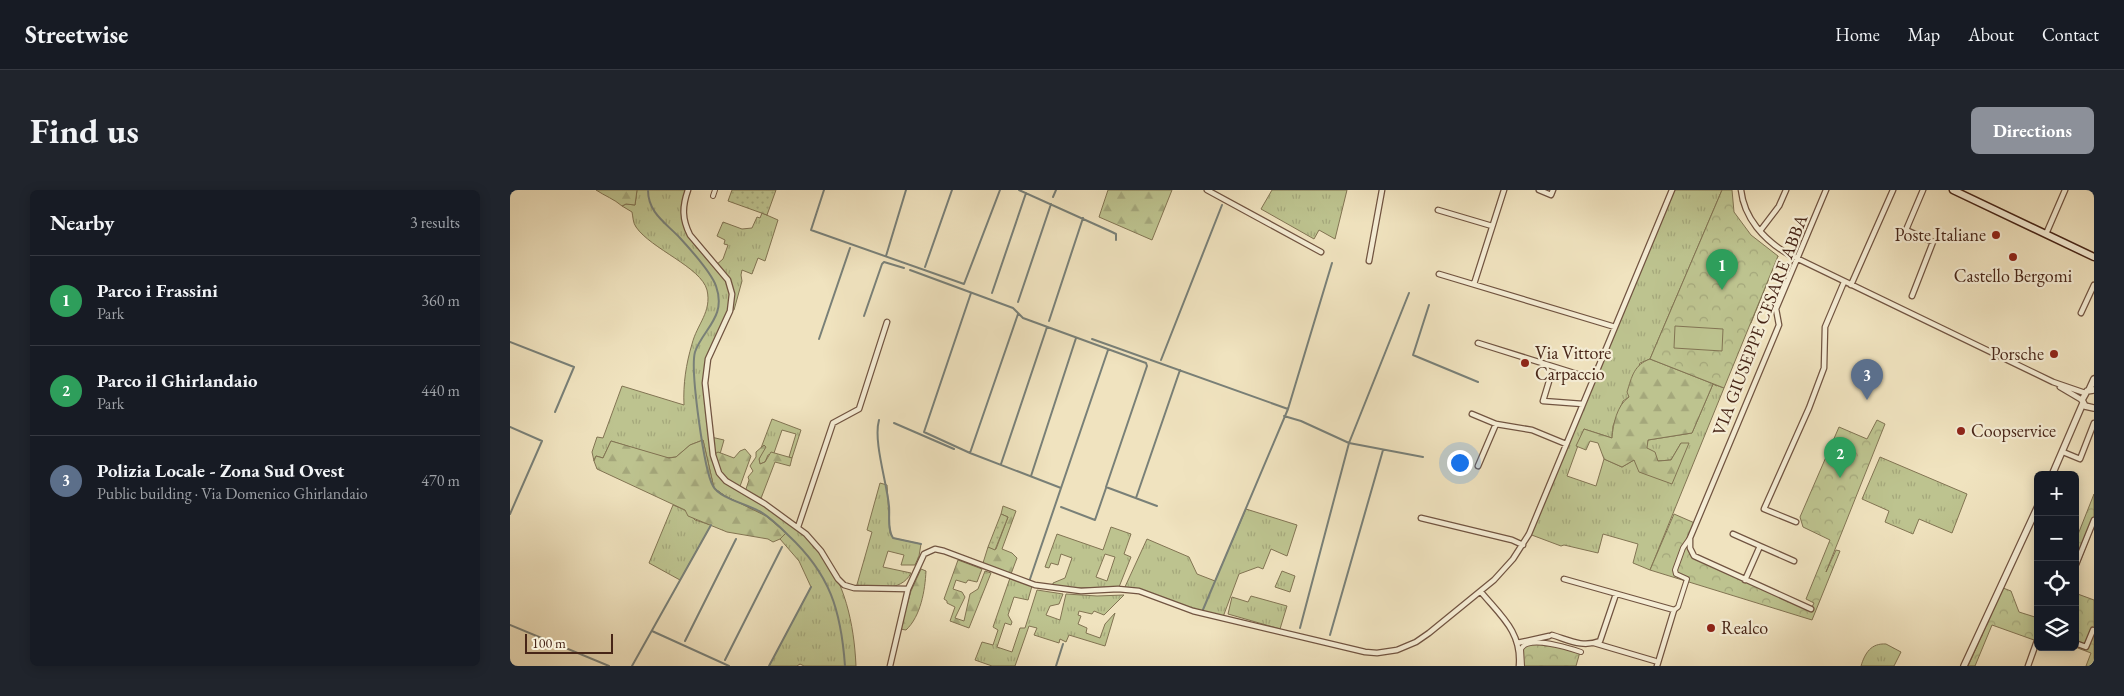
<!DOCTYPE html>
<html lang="en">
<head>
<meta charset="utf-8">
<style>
  :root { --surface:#171b24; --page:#20242c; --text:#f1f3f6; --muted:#9ea1a6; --line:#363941; --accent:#8c9099 }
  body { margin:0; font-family:"EB Garamond",serif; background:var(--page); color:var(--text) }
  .controls { position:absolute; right:15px; bottom:15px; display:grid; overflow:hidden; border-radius:8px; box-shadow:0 2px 12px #0003 }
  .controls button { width:45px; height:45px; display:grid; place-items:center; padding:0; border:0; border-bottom:1px solid var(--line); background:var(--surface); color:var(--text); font:25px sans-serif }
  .scale { position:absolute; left:15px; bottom:12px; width:88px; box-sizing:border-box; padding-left:5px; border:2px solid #472517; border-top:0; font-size:14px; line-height:18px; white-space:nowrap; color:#472517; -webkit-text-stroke:4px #f5edd5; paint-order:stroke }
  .you { position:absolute; left:949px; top:272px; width:18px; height:18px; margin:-12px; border:4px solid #fff; border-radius:50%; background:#1a73e8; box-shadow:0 0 0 8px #1a73e833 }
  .badge { display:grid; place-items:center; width:32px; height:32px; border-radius:50%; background:var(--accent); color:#fff; font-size:16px; font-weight:700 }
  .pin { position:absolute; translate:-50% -41px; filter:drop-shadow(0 1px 2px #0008) }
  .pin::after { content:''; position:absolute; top:26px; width:18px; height:15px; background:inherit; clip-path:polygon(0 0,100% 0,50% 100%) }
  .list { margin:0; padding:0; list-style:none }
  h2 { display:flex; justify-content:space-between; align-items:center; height:65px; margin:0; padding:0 20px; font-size:21px }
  h2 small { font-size:16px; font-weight:400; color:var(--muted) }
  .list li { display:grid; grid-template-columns:32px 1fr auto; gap:15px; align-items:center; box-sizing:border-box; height:90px; padding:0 20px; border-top:1px solid var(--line) }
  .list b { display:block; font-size:19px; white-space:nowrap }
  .list p { margin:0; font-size:16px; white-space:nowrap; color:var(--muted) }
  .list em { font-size:16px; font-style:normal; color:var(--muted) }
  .icon { flex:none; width:28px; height:28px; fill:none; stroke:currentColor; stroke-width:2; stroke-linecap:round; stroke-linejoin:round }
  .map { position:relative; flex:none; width:1584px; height:476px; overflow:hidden; border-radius:8px }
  header { display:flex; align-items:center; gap:30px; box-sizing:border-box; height:70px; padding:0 25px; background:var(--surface); border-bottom:1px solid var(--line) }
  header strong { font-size:24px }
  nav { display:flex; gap:28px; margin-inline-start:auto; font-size:18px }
  .intro { display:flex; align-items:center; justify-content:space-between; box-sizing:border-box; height:120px; padding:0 30px }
  h1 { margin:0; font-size:35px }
  .button { padding:12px 22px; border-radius:8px; background:var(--accent); color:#fff; font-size:18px; font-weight:700 }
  main { display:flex; gap:30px; padding:0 30px }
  aside { flex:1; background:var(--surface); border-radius:8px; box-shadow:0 2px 12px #0003 }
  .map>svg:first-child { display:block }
  .grass { fill:url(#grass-tufts); stroke:#827453; fill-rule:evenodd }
  .forest { fill:url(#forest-firs); stroke:#827453 }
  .park { fill:url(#park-crowns); stroke:#827453 }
  .garden { fill:url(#garden-dots); stroke:#827453 }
  .pitch { fill:#bdc38f; stroke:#827453 }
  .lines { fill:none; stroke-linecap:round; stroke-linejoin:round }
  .stream { stroke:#798078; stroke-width:2 }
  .pedestrian-casing { stroke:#715441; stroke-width:6 }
  .minor-casing { stroke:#715441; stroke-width:7 }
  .tertiary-casing { stroke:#715441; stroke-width:8 }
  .secondary-casing { stroke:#472517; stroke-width:9 }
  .pedestrian { stroke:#f5edd5; stroke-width:4 }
  .minor { stroke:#f5edd5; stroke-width:4.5 }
  .tertiary { stroke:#f5edd5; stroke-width:5.5 }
  .secondary { stroke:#f5edd5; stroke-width:6 }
  .poi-dot { fill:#8f2418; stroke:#f5edd5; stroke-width:2 }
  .labels { text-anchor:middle; stroke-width:4.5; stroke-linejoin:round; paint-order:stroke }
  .poi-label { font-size:18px; fill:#472517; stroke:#f5edd5; text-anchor:start }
  .street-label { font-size:18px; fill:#472517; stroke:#f5edd5 }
</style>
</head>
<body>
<header>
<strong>Streetwise</strong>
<nav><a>Home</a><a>Map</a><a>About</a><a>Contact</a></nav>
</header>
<div class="intro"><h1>Find us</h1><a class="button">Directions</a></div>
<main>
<aside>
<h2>Nearby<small>3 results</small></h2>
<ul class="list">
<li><span class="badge" style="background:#2e9e5b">1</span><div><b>Parco i Frassini</b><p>Park</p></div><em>360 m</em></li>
<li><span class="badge" style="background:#2e9e5b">2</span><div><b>Parco il Ghirlandaio</b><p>Park</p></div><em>440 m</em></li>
<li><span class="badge" style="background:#5c6f8a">3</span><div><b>Polizia Locale - Zona Sud Ovest</b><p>Public building · Via Domenico Ghirlandaio</p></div><em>470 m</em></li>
</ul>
</aside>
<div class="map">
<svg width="1584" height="476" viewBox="0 0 1584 476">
  <defs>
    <pattern id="grass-tufts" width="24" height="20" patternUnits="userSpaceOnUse" patternTransform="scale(1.25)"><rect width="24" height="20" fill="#bdc38f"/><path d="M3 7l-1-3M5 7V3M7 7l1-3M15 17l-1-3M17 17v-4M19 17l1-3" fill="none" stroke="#a4a77b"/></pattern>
    <pattern id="forest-firs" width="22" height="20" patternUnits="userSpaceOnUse" patternTransform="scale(1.25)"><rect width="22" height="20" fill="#bdc38f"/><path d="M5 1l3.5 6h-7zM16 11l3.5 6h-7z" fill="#a4a77b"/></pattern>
    <pattern id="park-crowns" width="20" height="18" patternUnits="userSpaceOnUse" patternTransform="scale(1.25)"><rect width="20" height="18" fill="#bdc38f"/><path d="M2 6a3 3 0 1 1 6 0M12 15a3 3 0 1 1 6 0" fill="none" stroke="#a4a77b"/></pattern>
    <pattern id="garden-dots" width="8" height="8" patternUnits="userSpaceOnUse" patternTransform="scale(1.25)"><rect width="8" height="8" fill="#bdc38f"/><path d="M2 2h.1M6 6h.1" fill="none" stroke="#a4a77b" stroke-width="1.8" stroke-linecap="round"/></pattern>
  </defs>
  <rect width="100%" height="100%" fill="#f0e3bf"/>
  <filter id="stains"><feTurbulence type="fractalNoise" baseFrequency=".004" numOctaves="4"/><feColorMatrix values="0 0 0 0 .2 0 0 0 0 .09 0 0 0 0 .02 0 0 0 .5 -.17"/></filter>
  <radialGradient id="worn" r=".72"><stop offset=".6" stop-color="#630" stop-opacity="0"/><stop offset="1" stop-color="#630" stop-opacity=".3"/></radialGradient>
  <path class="grass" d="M127,0h51l-4,10 3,29 29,36 7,-6 5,-14 -4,-1 1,-4 -8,-4 6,-14 19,7 10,-1 5,-11 3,1 2,-5 16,7 -13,41 -7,-3 -6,16 -10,-4 -1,5 1,6 -8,29 -4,1 -15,31 -9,30 5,65 13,3 -4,14 -1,19c31,21 77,45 99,74 27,35 36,76 38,119h-52l-4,-2 -3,2h-28l42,-79 -12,-26 -19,-22 6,-6 -20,-17 -41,-20 -11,-8 -11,-48 -13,5 -14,12 -10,1 -55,-17 -8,17 -7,-2 -2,5 -2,-9 5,-15 6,1 19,-52 62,19c-1,-21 2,-41 8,-61 5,-20 20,-32 15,-54 -6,-23 -56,-41 -71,-63 -3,-4 -3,-10 -4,-15l-10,-6 4,-2 9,1z
    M762,0h75l-12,49 -16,-9 -5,9 -53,-30z
    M1162,0h50l-72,169 -10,4 -11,34 -6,4 -10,25 -1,12 -28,-9 -17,47 29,10 8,-27 18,8 12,-7 38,23 9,-40 -10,17 -13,1 -12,-13 2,-8 44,-7 21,-49 11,4 -74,182 -17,-7 5,-19 -35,-10 -5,19 -34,-8 -3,1 -32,-12z
    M262,229l29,11 -9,28 -3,-1 7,-23 -14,-4 -8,23 -6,2 -3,7 -5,2 -1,-5 6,-13 -4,2z
    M1370,267l87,37 -15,39 -33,-14 -6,15 -28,-12 4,-11 -27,-12z
    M370,293l7,2 3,48 3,5 28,6 -2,12 -4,9h-14l3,-10 -16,-4 -5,16 28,6c-10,20 -37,14 -55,15l16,-56 -5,-2z
    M163,315l12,5 10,10 16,5 -31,55 -31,-17z
    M736,319l51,16 -10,31 -16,-7 -8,20 -5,-2 -19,7 -16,43c-34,-7 -65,-20 -99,-28l23,-50 42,18 8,17 18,7z
    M601,337l20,7 -7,20 7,3 -12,30 -46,1 -20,-3v-2l12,-5 7,-20 -11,-4 -3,11 -7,-2 -2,5 -4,-1 12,-33 46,16zM595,364l10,3 -8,24 -11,-4z
    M772,381l13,5 -5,16 -15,-5z
    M500,388l22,8 -4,14 -14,-3 -6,18 4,7 -1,3 -6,-2 -8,24 15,5 8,-24h5l12,-38 26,4 -4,10 -9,2 -4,9 14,5 6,-26 31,2 27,-1 -20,20 -10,-4 -2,3 -13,-3 -1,4 3,1 -3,8 9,4 -1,5 14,5 5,-14 10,-11 -10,33 -36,-11 -3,7 -6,-3 -1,4 -25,-8 3,-7 -8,-2 -14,40h-23l-17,-6 7,-18 11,3 5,-15 -5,-3z
    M741,406l36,10 -7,23 -52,-15 4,-17 16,5z
    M1376,454l15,8 -7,14h-33c4,-13 10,-23 25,-22z"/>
  <path class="forest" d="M86,0h41l-2,15 -9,-1 -4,2c-8,-7 -17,-10 -26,-16z
    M598,0h64l-20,50 -53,-23z
    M1268,66l-27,67 -5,6 -29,57 -4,-2 -21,49 -44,7 -1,8 8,4 3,9 13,-1 10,-17h8l-17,41 -33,-12 -5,-12 -12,7 -18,-8 -6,-16 -8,-2 -4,9 -10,-4 8,-17 28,9c1,-14 5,-33 17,-41l-2,-5c5,-16 7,-27 23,-33l61,24z
    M193,250l11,48 11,8 41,20 20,17 -6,6 -7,3 -5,-3 -41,-7 -39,-16 -3,-6 -88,-41 -3,-8 2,-5 7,2 8,-17 58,17 7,-1 14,-12z
    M254,255l2,2 -7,12 1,5 5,-2 6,-10 21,6 -2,8 -15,-4 -15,39 -15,-9 4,-12 -1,-3 5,-6 -3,-5 6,-9v-5z
    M235,259l6,7 -12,33 -17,-11 -9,-23 5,-3 16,6 6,-7z
    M493,316l13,5 -14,38 10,4 5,5 -6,16 -28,-11 5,-16 8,2 12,-32 -7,-3z
    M448,370l24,9 -5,13 -9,-2 -2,3 -10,-3 -3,9 9,3 3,5 -10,21 9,3 6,-27 8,-5 7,-18 6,2 -22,55 -19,-7 5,-14 -8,-4v-2l-3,-2z
    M411,379l5,2c-1,19 -5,45 -20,59l-6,-1 11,-38z"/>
  <path class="park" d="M1212,0h10l2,22 17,23 27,21 -54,132 -74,-29z
    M1367,230l8,4 -59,148 10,-22 4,1 -28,69 -162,-50 24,-56 23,10 -7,14 4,18 117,53 3,-6 -8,-4 24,-59 -27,-13 -3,-10 39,-90 28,12z
    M1584,304v33l-19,47v-32z
    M1493,398l8,3 8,21 19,6v20l-4,2 -42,-15 -17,41h-7z
    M1565,403l19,7v66h-8l5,-13 -16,-6z
    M1025,453l11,3 6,-1 28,7 -4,14h-54l1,-20z"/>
  <path class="garden" d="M222,0h44l-9,25 -39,-14z
    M491,324l7,3 -13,33 -7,-3z"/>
  <path class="pitch" d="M1165,136l48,3 -1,22 -48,-3z"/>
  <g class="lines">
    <path class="stream" d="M138,0c0,23 18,33 32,48 11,12 31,34 36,48 11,31 -13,43 -21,66 -5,18 9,118 18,134 6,12 34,18 46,25 11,6 20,15 29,24 42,39 53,75 57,131
      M314,0l-13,40 153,54 36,-94
      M509,0l93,42 4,2v6
      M543,7l3,-7
      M376,66l20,-66
      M415,77l27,-77
      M400,80l103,38 10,10 123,45 1,3 -41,121 51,19
      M461,103l-47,139 46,21 91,35
      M482,103l34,-100
      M508,112l33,-98
      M919,115l-16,50 65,27
      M354,126l18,-52 2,-2 20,6
      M539,131l34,-103
      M309,149l31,-91
      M582,149l196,70
      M0,152l64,25 -19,45
      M651,170l61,-155
      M774,226l17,5 48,22 60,-150
      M369,230c-6,21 8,63 10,86 1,10 -2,23 4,32l28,6
      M384,233l60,26
      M0,237l32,14 -32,73
      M460,263l48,-139
      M491,274l46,-137
      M521,286l45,-138
      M626,308l44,-128
      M551,317l34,13 11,-32
      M519,392l79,-232
      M692,422l86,-203 44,-146
      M0,435l99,41
      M790,438l49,-185 74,14
      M142,441l77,35
      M820,445l53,-185
      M175,451l51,-102
      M215,470l57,-113
      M122,476l79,-141
      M259,476l42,-79
      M546,476l7,-22"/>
    <g class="pedestrian-casing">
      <path id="pedestrian" d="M203,6l2,-6
        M1164,420l4,-3 9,-28 -11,-5 -1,-4 8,-22 7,-10
        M1012,476l-1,-17c7,-14 48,-1 60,3"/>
    </g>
    <g class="minor-casing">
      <path id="minor" d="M178,0c-6,17 -6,29 2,45l38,45 4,14 -2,17 -22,48 -3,24 8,72 6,18 7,8 39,23 41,30 15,17 17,28 6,6 10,3 54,1
        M697,0l114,62
        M1029,0l12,5 2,-5
        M1231,0c3,28 23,50 47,64l265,128 32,11
        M928,20l54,16
        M1250,41l19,-25 7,-16
        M1536,44l19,-44
        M859,71l13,-71
        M929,84l176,53
        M964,94l30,-94
        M1341,95l42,-95
        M1402,106l21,-54 -27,-12 17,-40
        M1571,123l13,-28
        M968,153l115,36
        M1040,188l-7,23 40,3
        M1550,197l22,13
        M962,224l24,10 36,6 34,14
        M1553,262l17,7 14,-36
        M968,276l18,-42
        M911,328l91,22 11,5
        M1286,332l-32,-13 45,-101 15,-40 1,-41 19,-45
        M288,337l35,-104 26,-14 28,-87
        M1223,344l27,12 -15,34
        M1250,356l34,15
        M1565,377l19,-47
        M1054,389l110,31 -17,56
        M971,402c20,24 41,40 38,74
        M1301,419l-117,-53 -4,-8v-10l89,-213 -3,-16 50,-119
        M1042,445c17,5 30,13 48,6l16,-47
        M1007,453l32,-7
        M1084,453l61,18
        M1565,453l11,4 7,-17
        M380,476l18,-77 16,-35 11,-5 9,2 91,34 46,6 37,-2 21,2 54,20 172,41 12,1 20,-3 19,-8 13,-9 65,-53 19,-21 16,-25 143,-344
        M1518,476l10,-28"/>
    </g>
    <g class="tertiary-casing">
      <path id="tertiary" d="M1579,200l5,-11
        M1584,200l-7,1 -5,9 3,6 9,2
        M1542,285l31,-72
        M1454,476l74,-160"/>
    </g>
    <g class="secondary-casing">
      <path id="secondary" d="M1443,0l141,67"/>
    </g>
    <use href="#pedestrian" class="pedestrian"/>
    <use href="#minor" class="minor"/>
    <use href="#tertiary" class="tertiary"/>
    <use href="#secondary" class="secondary"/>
  </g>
  <g class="poi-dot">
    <circle cx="1486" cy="45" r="5"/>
    <circle cx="1503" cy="67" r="5"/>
    <circle cx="1544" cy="164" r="5"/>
    <circle cx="1015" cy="173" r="5"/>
    <circle cx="1451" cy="241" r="5"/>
    <circle cx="1201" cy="438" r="5"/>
  </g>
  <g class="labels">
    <g class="poi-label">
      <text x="1476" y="51" text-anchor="end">Poste Italiane</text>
      <text x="1503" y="92" text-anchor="middle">Castello Bergomi</text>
      <text x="1025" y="169">Via Vittore<tspan x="1025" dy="21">Carpaccio</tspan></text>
      <text x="1534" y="170" text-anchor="end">Porsche</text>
      <text x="1461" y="247">Coopservice</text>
      <text x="1211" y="444">Realco</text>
    </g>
    <g class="street-label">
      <text transform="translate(1250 135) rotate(-69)" y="6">VIA GIUSEPPE CESARE ABBA</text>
    </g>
  </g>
  <rect width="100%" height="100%" filter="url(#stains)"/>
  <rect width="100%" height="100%" fill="url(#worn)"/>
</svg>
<div class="controls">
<button>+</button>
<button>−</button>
<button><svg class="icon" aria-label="locate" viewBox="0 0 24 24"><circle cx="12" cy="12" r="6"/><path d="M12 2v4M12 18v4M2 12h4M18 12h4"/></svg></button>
<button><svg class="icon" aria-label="layers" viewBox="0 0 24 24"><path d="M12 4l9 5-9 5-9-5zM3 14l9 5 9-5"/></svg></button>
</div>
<div class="scale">100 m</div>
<div class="you"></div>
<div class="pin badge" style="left:1212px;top:100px;background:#2e9e5b">1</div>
<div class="pin badge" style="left:1330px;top:288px;background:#2e9e5b">2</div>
<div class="pin badge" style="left:1357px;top:210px;background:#5c6f8a">3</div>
</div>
</main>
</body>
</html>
